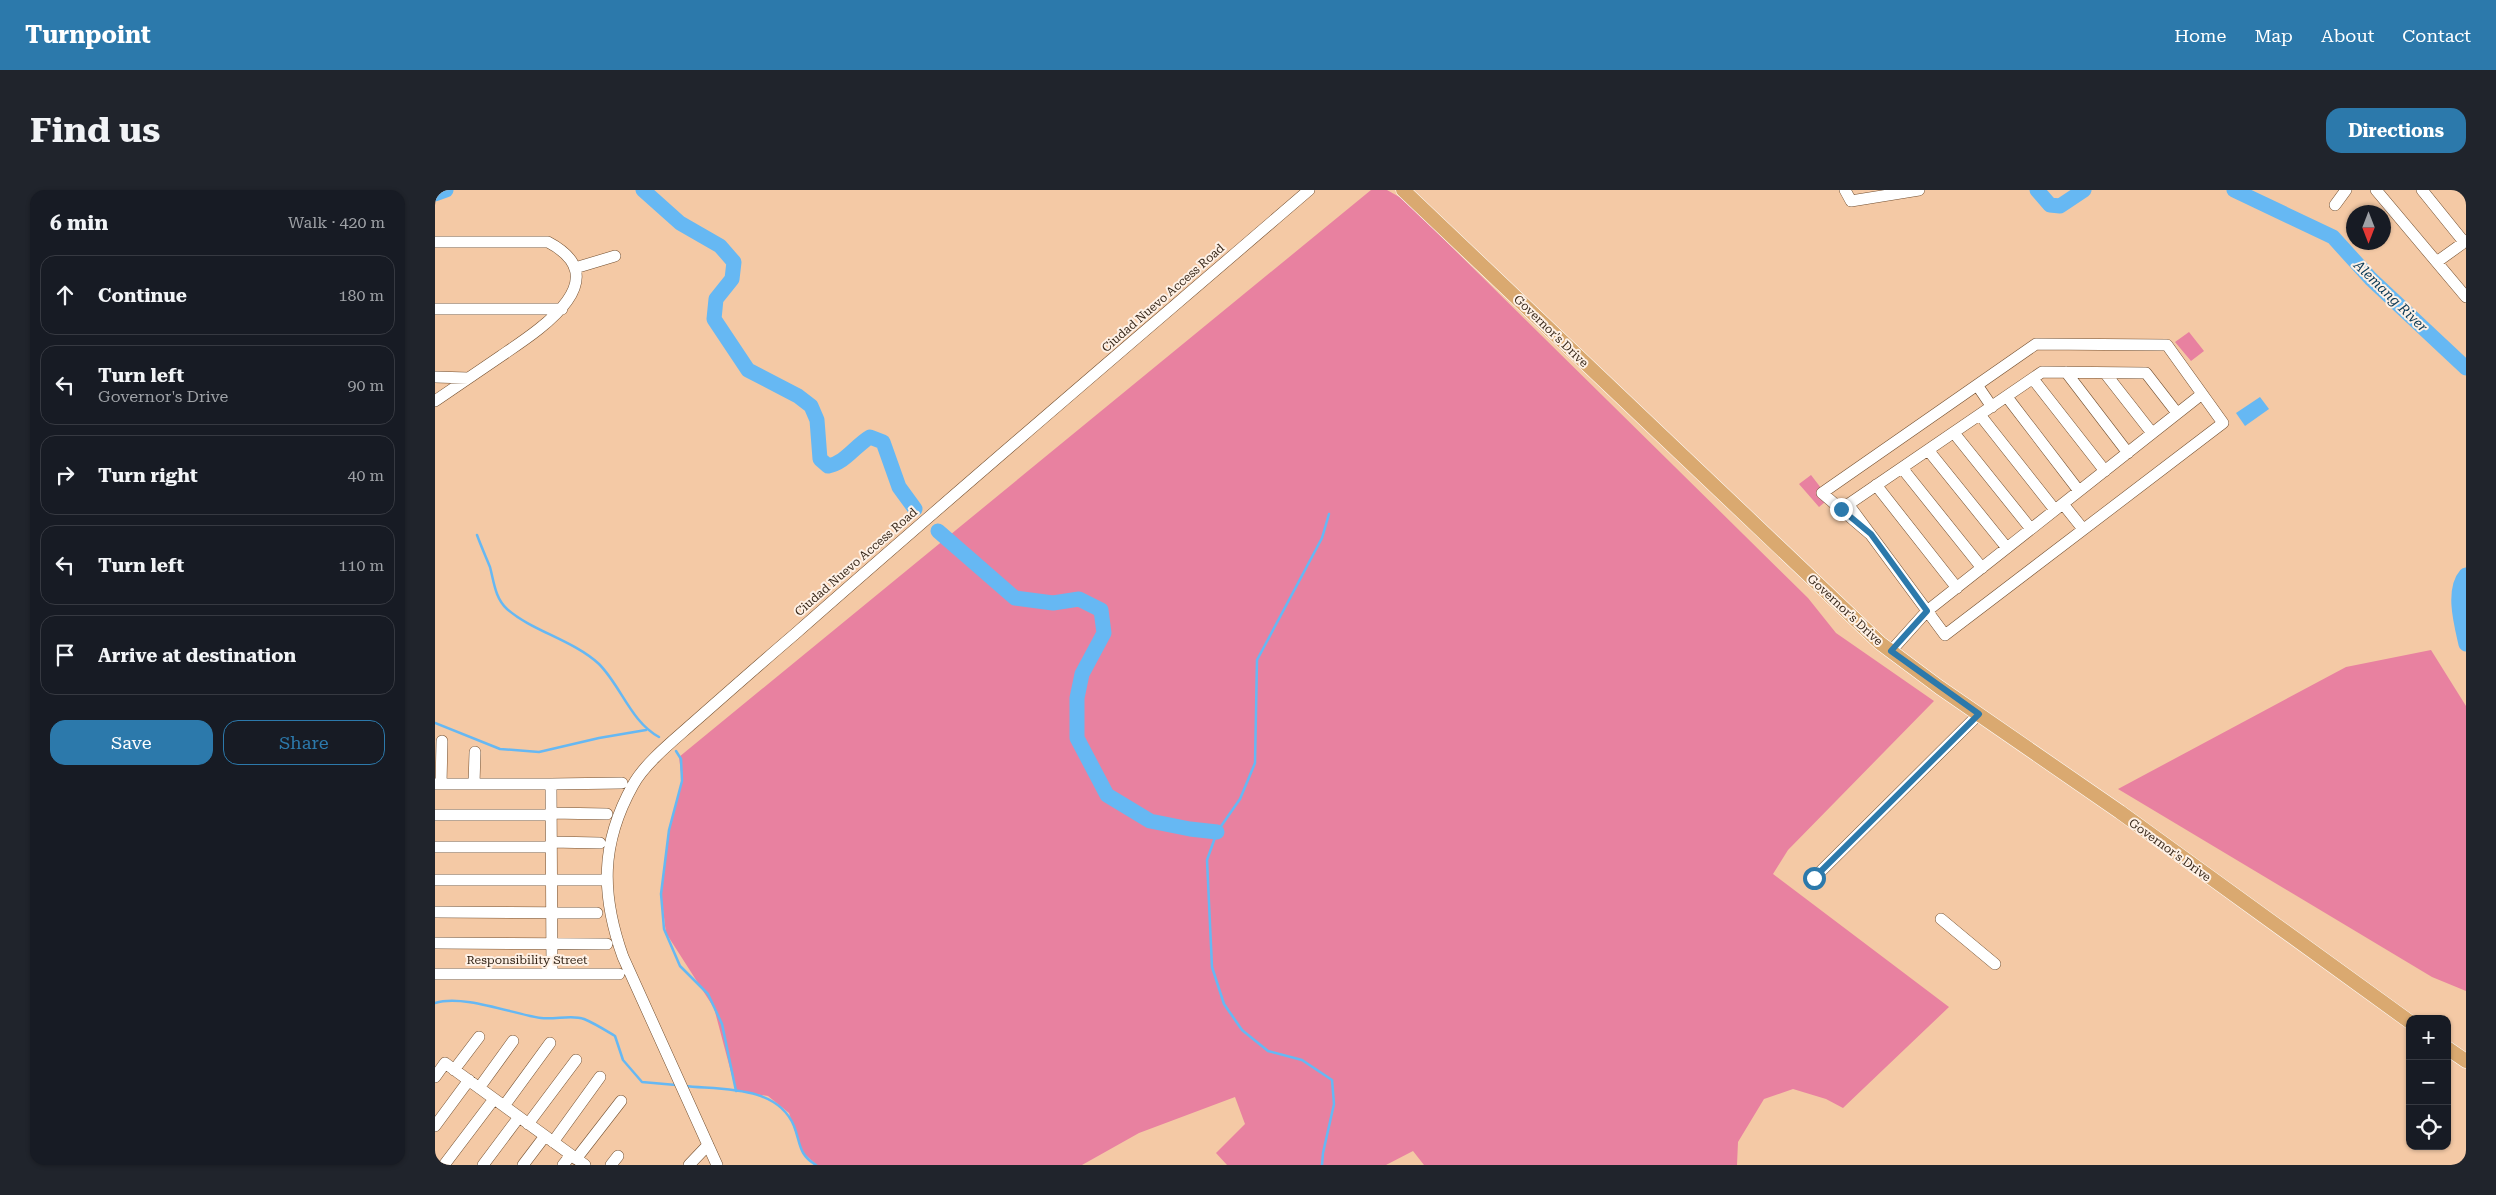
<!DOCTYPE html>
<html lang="en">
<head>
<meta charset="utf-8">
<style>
  :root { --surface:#171b24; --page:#20242c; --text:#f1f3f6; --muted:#9ea1a6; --line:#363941; --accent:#2c79ab }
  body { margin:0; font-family:"Roboto Serif",serif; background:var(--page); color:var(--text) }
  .controls { position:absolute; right:15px; bottom:15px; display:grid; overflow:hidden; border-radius:10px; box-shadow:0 1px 4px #0004 }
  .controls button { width:45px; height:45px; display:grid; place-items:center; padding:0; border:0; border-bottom:1px solid var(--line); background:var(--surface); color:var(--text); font:25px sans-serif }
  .compass { position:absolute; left:1911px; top:15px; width:45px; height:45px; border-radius:50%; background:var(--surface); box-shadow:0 1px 4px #0004; rotate:180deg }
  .stop { position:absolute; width:15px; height:15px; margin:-11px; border:4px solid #2c79ab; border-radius:50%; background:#fff }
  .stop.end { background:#2c79ab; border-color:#fff; box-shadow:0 1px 5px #0008 }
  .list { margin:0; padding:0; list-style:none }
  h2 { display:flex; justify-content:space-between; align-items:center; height:65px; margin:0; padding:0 20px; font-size:21px }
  h2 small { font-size:16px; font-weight:400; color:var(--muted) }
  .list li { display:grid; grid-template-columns:32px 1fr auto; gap:15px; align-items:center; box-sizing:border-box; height:80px; margin:0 10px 10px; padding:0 10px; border:1px solid var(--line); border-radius:15px }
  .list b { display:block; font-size:19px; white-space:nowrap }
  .list p { margin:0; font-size:16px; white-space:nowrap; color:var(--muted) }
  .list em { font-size:16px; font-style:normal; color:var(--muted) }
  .actions { display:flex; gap:10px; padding:15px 20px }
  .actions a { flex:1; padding:11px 0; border:1px solid var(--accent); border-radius:15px; text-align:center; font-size:18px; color:var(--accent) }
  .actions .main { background:var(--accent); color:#fff }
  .icon { flex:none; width:28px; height:28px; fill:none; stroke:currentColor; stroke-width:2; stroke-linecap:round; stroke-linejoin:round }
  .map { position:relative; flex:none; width:2031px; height:975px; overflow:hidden; border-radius:15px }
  header { display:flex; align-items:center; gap:30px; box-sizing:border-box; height:70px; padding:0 25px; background:var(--accent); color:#fff }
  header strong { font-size:24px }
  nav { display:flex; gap:28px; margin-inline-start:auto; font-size:18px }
  .intro { display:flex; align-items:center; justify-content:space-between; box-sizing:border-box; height:120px; padding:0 30px }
  h1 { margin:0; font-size:35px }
  .button { padding:12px 22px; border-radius:15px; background:var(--accent); color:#fff; font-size:18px; font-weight:700 }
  main { display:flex; gap:30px; padding:0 30px }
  aside { flex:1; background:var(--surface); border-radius:15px; box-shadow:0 1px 4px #0004 }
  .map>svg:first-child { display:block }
  .green { fill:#e881a0 }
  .water { fill:#66b8f3 }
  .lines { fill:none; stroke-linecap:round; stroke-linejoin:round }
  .stream { stroke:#66b8f3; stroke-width:2.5 }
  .river { stroke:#66b8f3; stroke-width:15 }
  .minor-casing { stroke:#724e2e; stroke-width:12 }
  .major-casing { stroke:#fff; stroke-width:15 }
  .minor { stroke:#fff; stroke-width:11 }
  .major { stroke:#daa970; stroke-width:14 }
  .route { stroke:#2c79ab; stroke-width:6 }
  .labels { text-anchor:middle; stroke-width:4; stroke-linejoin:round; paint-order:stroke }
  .street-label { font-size:12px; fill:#362618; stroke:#fef1e6 }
  .water-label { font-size:14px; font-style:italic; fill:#0a3956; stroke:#fef1e6 }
</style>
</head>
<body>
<header>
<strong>Turnpoint</strong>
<nav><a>Home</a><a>Map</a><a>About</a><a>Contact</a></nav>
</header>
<div class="intro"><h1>Find us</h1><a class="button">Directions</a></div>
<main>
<aside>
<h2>6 min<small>Walk · 420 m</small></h2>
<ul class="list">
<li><svg class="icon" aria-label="ahead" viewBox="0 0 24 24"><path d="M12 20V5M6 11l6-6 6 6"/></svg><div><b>Continue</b></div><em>180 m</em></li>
<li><svg class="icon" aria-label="left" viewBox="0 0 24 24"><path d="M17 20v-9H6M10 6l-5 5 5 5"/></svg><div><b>Turn left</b><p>Governor's Drive</p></div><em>90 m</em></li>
<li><svg class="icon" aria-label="right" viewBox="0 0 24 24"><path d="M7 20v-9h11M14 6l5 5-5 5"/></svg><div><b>Turn right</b></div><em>40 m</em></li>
<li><svg class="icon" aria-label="left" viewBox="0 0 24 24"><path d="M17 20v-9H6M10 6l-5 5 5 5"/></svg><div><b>Turn left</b></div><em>110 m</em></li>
<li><svg class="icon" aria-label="arrive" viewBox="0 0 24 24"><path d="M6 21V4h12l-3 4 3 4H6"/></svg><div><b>Arrive at destination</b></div></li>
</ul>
<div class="actions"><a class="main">Save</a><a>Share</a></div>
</aside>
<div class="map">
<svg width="2031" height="975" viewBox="0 0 2031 975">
  <rect width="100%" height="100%" fill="#f4c9a5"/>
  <path class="green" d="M936,0h16l16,9 405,399 28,35 98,68 -146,149 -15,24 176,133 -106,101 -17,-9 -33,-10 -29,10 -26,43 -1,23h-313l-11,-14 -27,14h-159l-11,-12 29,-29 -10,-27 -96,36 -57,32h-265l-15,-13 -13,-39 -21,-17 -32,-5 -22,-83 -48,-75 -5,-39 8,-64 13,-49 -3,-24z
    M1754,142l15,19 -13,10 -16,-19z
    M1376,285l10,13 -5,4 9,10 -6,5 -20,-23z
    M1996,460l35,56v285l-34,-14 -314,-188 228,-122z"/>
  <path class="water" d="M1825,207l9,12 -24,17 -9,-13z"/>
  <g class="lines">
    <path class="stream" d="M42,345c4,11 9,22 13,32 4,15 5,31 17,42 25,22 66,31 92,55 22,22 32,58 60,73
      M0,533l65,26 39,3 60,-14 47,-8
      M241,561l5,8 1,22 -13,49 -8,64 3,35 16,37 28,28 14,30 14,67
      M0,813c28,-9 78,11 106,15 14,2 31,-4 43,1 10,4 21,11 31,17l8,24 19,22 34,3
      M249,896c38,4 93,-1 110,40 7,18 4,28 22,39
      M887,975l1,-12 11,-49 -2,-24 -30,-20 -34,-9 -26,-21 -18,-26 -12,-37 -5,-107 10,-28 23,-33 15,-36 2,-103 65,-122 7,-24"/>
    <path class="river" d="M208,0l37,33 40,23 14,16 -2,17 -16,20 -2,20 34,51 50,26 13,10 6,14 3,39 8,7c17,-3 27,-20 42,-29l13,5 16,45 16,22
      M1602,0l13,15 10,1 24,-16
      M1799,0l99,47 38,42 95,89
      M0,4l11,-4
      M503,341l77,67 38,5 26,-4 22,11 3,23 -22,41 -5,24v40l30,57 43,26 40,8 27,3
      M2031,385c-14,16 -4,51 0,69"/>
    <g class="minor-casing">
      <path id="minor" d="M1410,0l6,11 68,-11
        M1941,0l90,107
        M1987,0l42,52
        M1900,15l11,-15
        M0,52h113c72,38 -12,90 -47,114 -22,15 -44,30 -66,45
        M2003,71l28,-20
        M140,78l40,-12
        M0,119h127
        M1631,182l62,81
        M1670,183l47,60
        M0,187l33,1
        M1598,189l72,92
        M1542,195l15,22
        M1572,207l72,94
        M1545,225l75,95
        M1519,243l77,96
        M1493,260l79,98
        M1467,278l80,100
        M1441,295l81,103
        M1413,314l97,131 278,-212 -56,-78 -131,-1 -214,149 48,41
        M1628,314l20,25
        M1408,318l199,-136 104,1 31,40
        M1456,461l36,-40 275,-217
        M0,594h116l1,190
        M6,594l1,-43
        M39,594l1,-32
        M116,594l71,-1
        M116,623l56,1
        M0,625h116
        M116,652l49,1
        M0,657h116
        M1379,688l165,-164
        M0,690h172
        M0,722l162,1
        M1506,729l54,45
        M0,753l172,1
        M0,784h184
        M19,880l25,-33
        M0,887l10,-14 140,102
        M44,898l34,-47
        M69,916l46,-63
        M93,934l48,-64
        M0,936l34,-46
        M118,952l47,-65
        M141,969l45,-58
        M9,975l50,-66
        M48,975l36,-48
        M88,975l22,-29
        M128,975l8,-10
        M176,975l7,-9
        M254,975l19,-20
        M282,975l-94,-208c-22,-62 -23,-113 10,-172 12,-22 41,-45 60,-62 34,-30 68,-60 102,-89 170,-150 342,-296 514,-444"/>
    </g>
    <g class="major-casing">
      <path id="major" d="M968,0l477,453 59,44 181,125 290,210
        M2012,858l19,13"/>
    </g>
    <use href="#minor" class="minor"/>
    <use href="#major" class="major"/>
  </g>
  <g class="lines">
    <path class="route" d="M1379,688l165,-164 -88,-63 36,-40 -56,-77 -30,-25"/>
  </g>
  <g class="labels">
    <g class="street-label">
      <text transform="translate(728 108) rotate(-41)" y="4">Ciudad Nuevo Access Road</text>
      <text transform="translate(1116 141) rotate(44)" y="4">Governor's Drive</text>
      <text transform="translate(421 372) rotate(-41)" y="4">Ciudad Nuevo Access Road</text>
      <text transform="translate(1410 420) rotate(43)" y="4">Governor's Drive</text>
      <text transform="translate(1735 660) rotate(36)" y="4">Governor's Drive</text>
      <text x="92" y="774">Responsibility Street</text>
    </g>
    <g class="water-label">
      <text transform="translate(1956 106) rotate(44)" y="5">Alemang River</text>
    </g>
  </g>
</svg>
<div class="controls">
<button>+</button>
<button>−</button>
<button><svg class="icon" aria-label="locate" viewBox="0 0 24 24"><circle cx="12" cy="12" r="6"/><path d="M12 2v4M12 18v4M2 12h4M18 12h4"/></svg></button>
</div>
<svg class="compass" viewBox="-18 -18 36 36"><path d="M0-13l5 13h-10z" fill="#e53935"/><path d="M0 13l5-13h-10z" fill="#9ea1a6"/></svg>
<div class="stop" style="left:1379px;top:688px"></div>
<div class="stop end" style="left:1406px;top:319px"></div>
</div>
</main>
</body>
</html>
